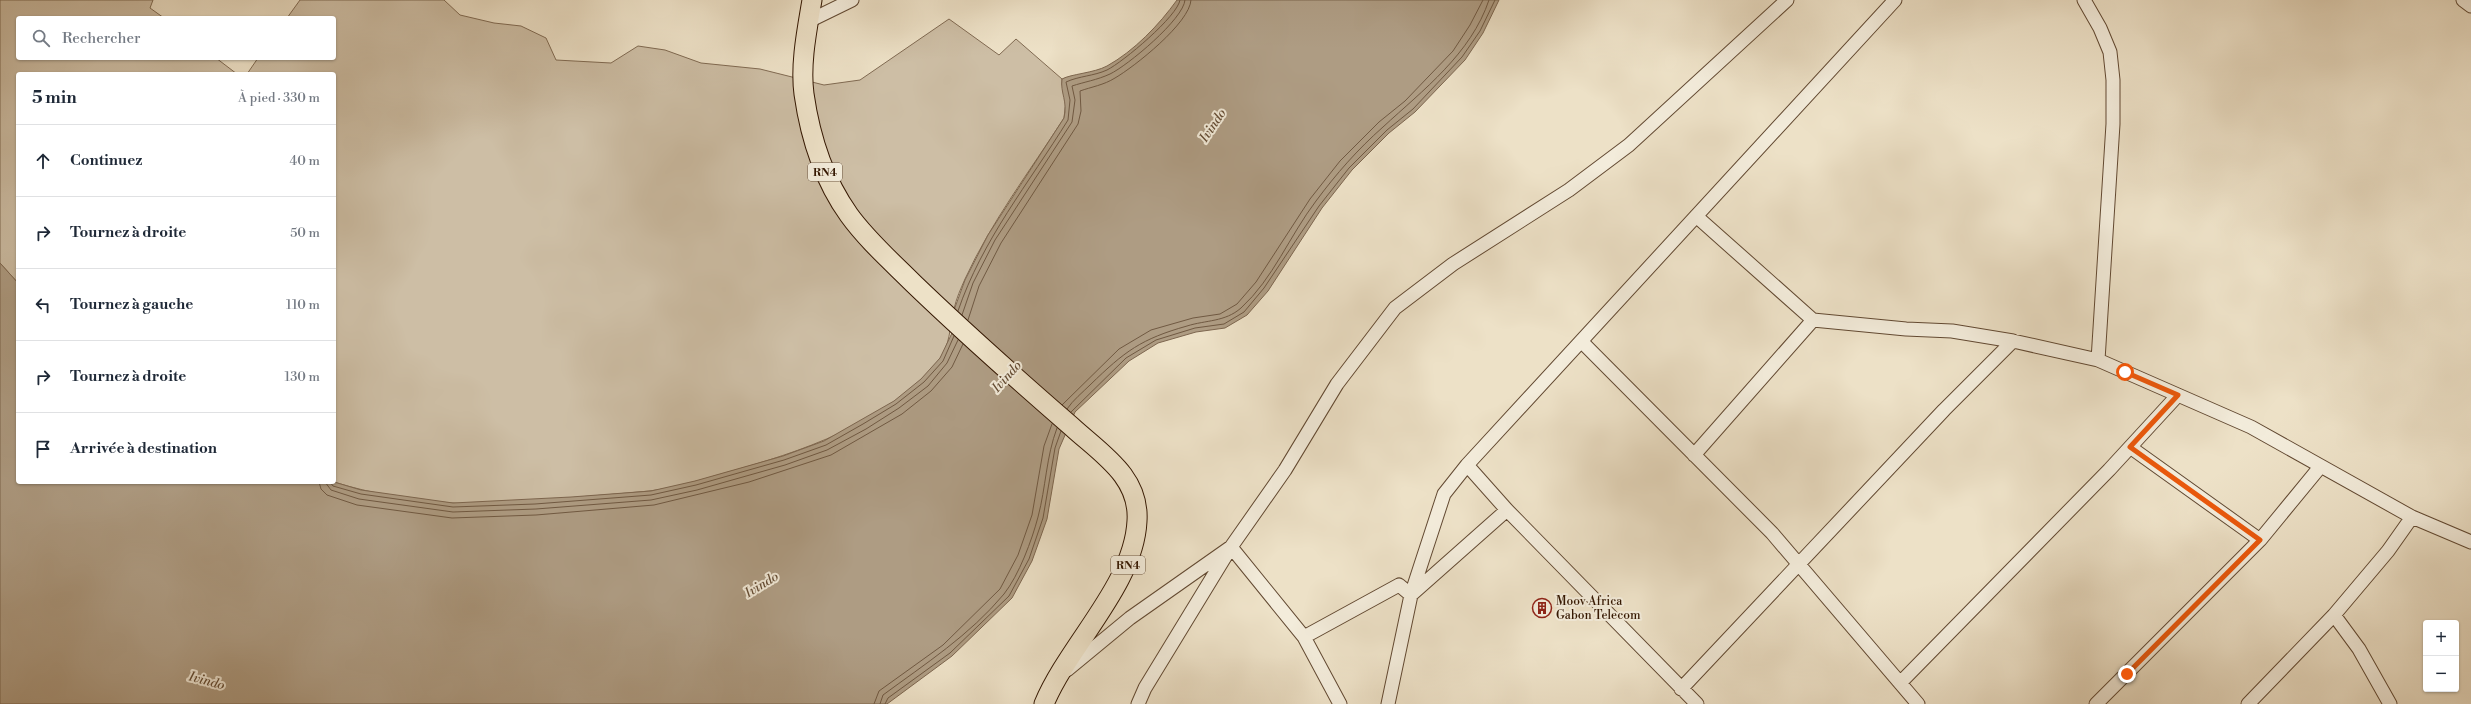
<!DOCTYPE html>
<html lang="fr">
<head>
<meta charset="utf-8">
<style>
  :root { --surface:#fff; --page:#f6f6f7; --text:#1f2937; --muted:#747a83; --line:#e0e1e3 }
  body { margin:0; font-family:"Libre Bodoni",serif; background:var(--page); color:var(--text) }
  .controls { position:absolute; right:12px; bottom:12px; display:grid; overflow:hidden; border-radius:4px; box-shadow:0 1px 3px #0004 }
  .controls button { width:36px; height:36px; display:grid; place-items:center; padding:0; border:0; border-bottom:1px solid var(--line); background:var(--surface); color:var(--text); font:20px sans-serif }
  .stop { position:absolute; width:12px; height:12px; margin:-9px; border:3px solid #ea580c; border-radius:50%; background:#fff }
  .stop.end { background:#ea580c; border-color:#fff; box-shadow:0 1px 4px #0008 }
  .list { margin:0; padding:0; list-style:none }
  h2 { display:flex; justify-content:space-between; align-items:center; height:52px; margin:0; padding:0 16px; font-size:17px }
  h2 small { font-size:13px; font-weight:400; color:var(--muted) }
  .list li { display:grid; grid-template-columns:26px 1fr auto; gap:12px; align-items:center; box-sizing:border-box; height:72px; padding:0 16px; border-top:1px solid var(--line) }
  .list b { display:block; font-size:15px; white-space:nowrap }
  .list em { font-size:13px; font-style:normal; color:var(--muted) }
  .icon { flex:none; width:22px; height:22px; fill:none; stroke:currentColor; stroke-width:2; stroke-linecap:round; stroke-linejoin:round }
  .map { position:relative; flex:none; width:2471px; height:704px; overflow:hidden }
  .search { position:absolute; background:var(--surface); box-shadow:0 1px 3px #0004; left:16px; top:16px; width:320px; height:44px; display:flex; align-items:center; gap:10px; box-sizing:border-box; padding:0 14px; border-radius:4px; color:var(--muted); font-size:15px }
  .panel { position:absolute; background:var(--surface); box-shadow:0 1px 3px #0004; left:16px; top:72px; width:320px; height:412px; border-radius:4px }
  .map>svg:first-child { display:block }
  .green { fill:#cdbea5; stroke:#806a52 }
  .water { fill:#ae9c83; stroke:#7d664f }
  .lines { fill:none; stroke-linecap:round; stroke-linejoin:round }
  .shore { stroke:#705942; stroke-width:1 }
  .minor-casing { stroke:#624932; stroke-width:15 }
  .highway-casing { stroke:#331600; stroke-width:21 }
  .minor { stroke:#f3ecdb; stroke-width:13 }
  .highway { stroke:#ede1c7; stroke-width:19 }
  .route { stroke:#ea580c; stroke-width:5 }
  .labels { text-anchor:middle; stroke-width:4; stroke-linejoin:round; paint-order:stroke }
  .shield { fill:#f3ecdb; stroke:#6d5642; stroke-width:1 }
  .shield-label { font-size:11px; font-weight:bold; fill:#331600 }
  .poi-label { font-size:12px; fill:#331600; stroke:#f3ecdb; text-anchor:start }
  .water-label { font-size:13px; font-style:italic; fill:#644c34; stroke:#f3ecdb }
</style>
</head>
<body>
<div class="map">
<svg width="2471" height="704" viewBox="0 0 2471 704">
  <rect width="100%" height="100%" fill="#ede1c7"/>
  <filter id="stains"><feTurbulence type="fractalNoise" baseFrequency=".005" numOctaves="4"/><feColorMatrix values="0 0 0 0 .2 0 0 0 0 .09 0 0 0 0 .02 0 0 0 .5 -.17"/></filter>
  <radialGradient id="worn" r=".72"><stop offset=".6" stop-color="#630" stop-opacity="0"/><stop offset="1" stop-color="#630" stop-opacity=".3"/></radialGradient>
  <path class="green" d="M0,0h153l-3,8 14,10h-146v40h198l21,16h-219v209l-18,-20z
    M300,0h144l16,15 34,8 27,3 25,12 10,22 55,3 27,-17 27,4 36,13 59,6 64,16 36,-5 89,-61 50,36 17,-16 46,40v5l4,16 -2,18c-34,53 -73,104 -99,161 -4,9 -9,20 -11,30 -5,19 -3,36 -16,52 -51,63 -138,91 -213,112 -25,7 -50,15 -76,18 -30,3 -61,5 -92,8 -34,2 -71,7 -105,4 -40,-3 -80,-9 -118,-21v-408h-87l11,-16h76v-40h-47z"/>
  <path class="water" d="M1177,0h322l-16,33 -18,27 -50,52 -26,21 -37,37 -30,38 -54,83 -21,24 -22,13 -29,4 -38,11 -29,18 -54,51 -16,37 -12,70 -15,42 -20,37 -60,58 -65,48h-887v-441l18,20v199h316l27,8 92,13 118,-6 80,-6 44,-10 88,-25 41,-15 70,-40 27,-22 19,-21 12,-25 2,-23 11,-30 23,-45 76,-117c4,-17 -4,-25 -2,-39 9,-5 32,-6 45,-13 27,-15 52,-41 70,-66z"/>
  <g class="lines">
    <path class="shore" d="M958,311c24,-71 71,-128 110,-191l2,-20 -4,-18c13,-6 28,-6 41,-12 16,-8 71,-54 73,-70
      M962,315l11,-32 22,-43 77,-118 3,-22 -3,-14c12,-4 25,-6 38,-12 17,-8 74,-55 75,-74
      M968,320l11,-34 22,-43 77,-119 3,-13 -1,-20c11,-4 24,-6 35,-13 19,-11 75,-55 76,-78
      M1062,405l57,-56 32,-19 42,-12 27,-4 17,-10 19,-22 54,-83 30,-38 39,-39 26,-21 48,-50 17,-26 13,-25
      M1067,409c6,-9 16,-17 23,-24 35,-34 51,-46 97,-59 19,-6 38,-4 54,-18 32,-29 49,-73 75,-107 20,-27 42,-52 67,-74 40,-37 88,-73 106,-127
      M1071,412l55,-54 30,-18 39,-12 29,-4 20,-12 20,-24 55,-82 30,-38 38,-38 26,-21 49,-52 18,-26 15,-31
      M319,482l2,7 6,6 30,10 95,13 84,-3 118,-10 95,-23 82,-27 71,-41 29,-23 21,-24 11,-23
      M325,482l6,8 28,9 94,13 83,-3 115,-9 46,-10 88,-25 42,-15 39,-21 33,-21 29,-22 19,-23 11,-23
      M330,482l3,4 28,8 92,13 82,-3 116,-9 45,-10 88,-25 42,-15 37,-21 33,-20 28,-22 19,-21 11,-25
      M874,704l5,-13 64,-46 57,-56 18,-34 14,-40 12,-69 8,-22
      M880,704l3,-9c42,-31 87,-60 121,-101 15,-19 28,-54 34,-77 8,-30 8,-60 19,-89
      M885,704l3,-6 62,-45 59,-57 20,-37 14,-41 12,-70 6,-17"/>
    <g class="minor-casing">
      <path id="minor" d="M2084,0l16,28 10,24 3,28v44l-15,236
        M2463,0l8,6
        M809,21l43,-21
        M1696,216l117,104 93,9 46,2 61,10 85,19 153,67 161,90 -24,34 -54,64 25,34 31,55
        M1581,341l191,192 146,171
        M2130,447l130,93
        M1694,455l119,-135
        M1467,465l40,45 190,194
        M2412,517l59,25
        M1304,637l95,-52 12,10 96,-85
        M1067,670l63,-52 101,-71 73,90 36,67
        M1901,682l208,-212 69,-75
        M1681,689l263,-279 69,-69
        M1138,704l7,-16 86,-141 54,-77 52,-86 58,-76 58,-44 116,-74 60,-45 158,-145
        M1388,704l23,-109 33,-101 23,-29 428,-465
        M2096,704l164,-164 60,-73
        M2248,704l86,-89"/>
    </g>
    <g class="highway-casing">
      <path id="highway" d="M812,0c-5,30 -12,64 -8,94 6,42 20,86 45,121 18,25 43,47 65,69 51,49 104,96 157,142 29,27 69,50 66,95 -3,64 -68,123 -93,183"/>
    </g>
    <use href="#minor" class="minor"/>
    <use href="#highway" class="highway"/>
  </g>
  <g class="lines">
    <path class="route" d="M2125,372l53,23 -48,52 130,93 -133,134"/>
  </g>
  <defs>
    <g id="building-ring" transform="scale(1)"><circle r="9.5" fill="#f3ecdb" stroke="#8f2418" stroke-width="1.5"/><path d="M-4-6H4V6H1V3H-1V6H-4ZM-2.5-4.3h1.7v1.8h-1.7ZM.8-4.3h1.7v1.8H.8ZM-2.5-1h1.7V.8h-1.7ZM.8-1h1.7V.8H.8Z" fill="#8f2418"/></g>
  </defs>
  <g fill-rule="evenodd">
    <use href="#building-ring" x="1542" y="608"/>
  </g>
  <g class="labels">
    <g class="shield">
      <rect x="808" y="163" width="34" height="18" rx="3"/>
      <rect x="1111" y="556" width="34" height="18" rx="3"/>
    </g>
    <g class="shield-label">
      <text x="825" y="176">RN4</text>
      <text x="1128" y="569">RN4</text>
    </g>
    <g class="poi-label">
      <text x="1556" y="605">Moov Africa<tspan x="1556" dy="14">Gabon Telecom</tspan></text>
    </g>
    <g class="water-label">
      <text transform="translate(1212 125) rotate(-56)" y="5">Ivindo</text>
      <text transform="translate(1006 376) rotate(-48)" y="5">Ivindo</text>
      <text transform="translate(761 584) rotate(-31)" y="5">Ivindo</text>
      <text transform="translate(207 680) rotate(15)" y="5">Ivindo</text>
    </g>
  </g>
  <rect width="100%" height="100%" filter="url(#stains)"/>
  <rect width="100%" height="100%" fill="url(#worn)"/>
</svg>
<div class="controls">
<button>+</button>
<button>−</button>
</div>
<div class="stop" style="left:2125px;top:372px"></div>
<div class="stop end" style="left:2127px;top:674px"></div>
<div class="search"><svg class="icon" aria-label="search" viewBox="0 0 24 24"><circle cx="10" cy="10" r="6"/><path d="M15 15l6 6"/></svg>Rechercher</div>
<section class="panel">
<h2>5 min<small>À pied · 330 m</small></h2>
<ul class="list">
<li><svg class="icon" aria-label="ahead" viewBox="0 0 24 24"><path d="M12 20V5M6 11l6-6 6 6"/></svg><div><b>Continuez</b></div><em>40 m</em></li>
<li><svg class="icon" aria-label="right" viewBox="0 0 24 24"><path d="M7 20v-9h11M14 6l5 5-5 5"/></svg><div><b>Tournez à droite</b></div><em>50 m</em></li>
<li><svg class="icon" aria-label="left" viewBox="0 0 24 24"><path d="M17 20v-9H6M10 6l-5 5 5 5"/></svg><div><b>Tournez à gauche</b></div><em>110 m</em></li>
<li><svg class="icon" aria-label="right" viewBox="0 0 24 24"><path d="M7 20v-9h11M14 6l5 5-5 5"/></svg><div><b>Tournez à droite</b></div><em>130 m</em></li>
<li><svg class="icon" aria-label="arrive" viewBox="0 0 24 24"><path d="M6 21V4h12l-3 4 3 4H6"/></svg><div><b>Arrivée à destination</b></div></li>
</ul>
</section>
</div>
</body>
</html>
